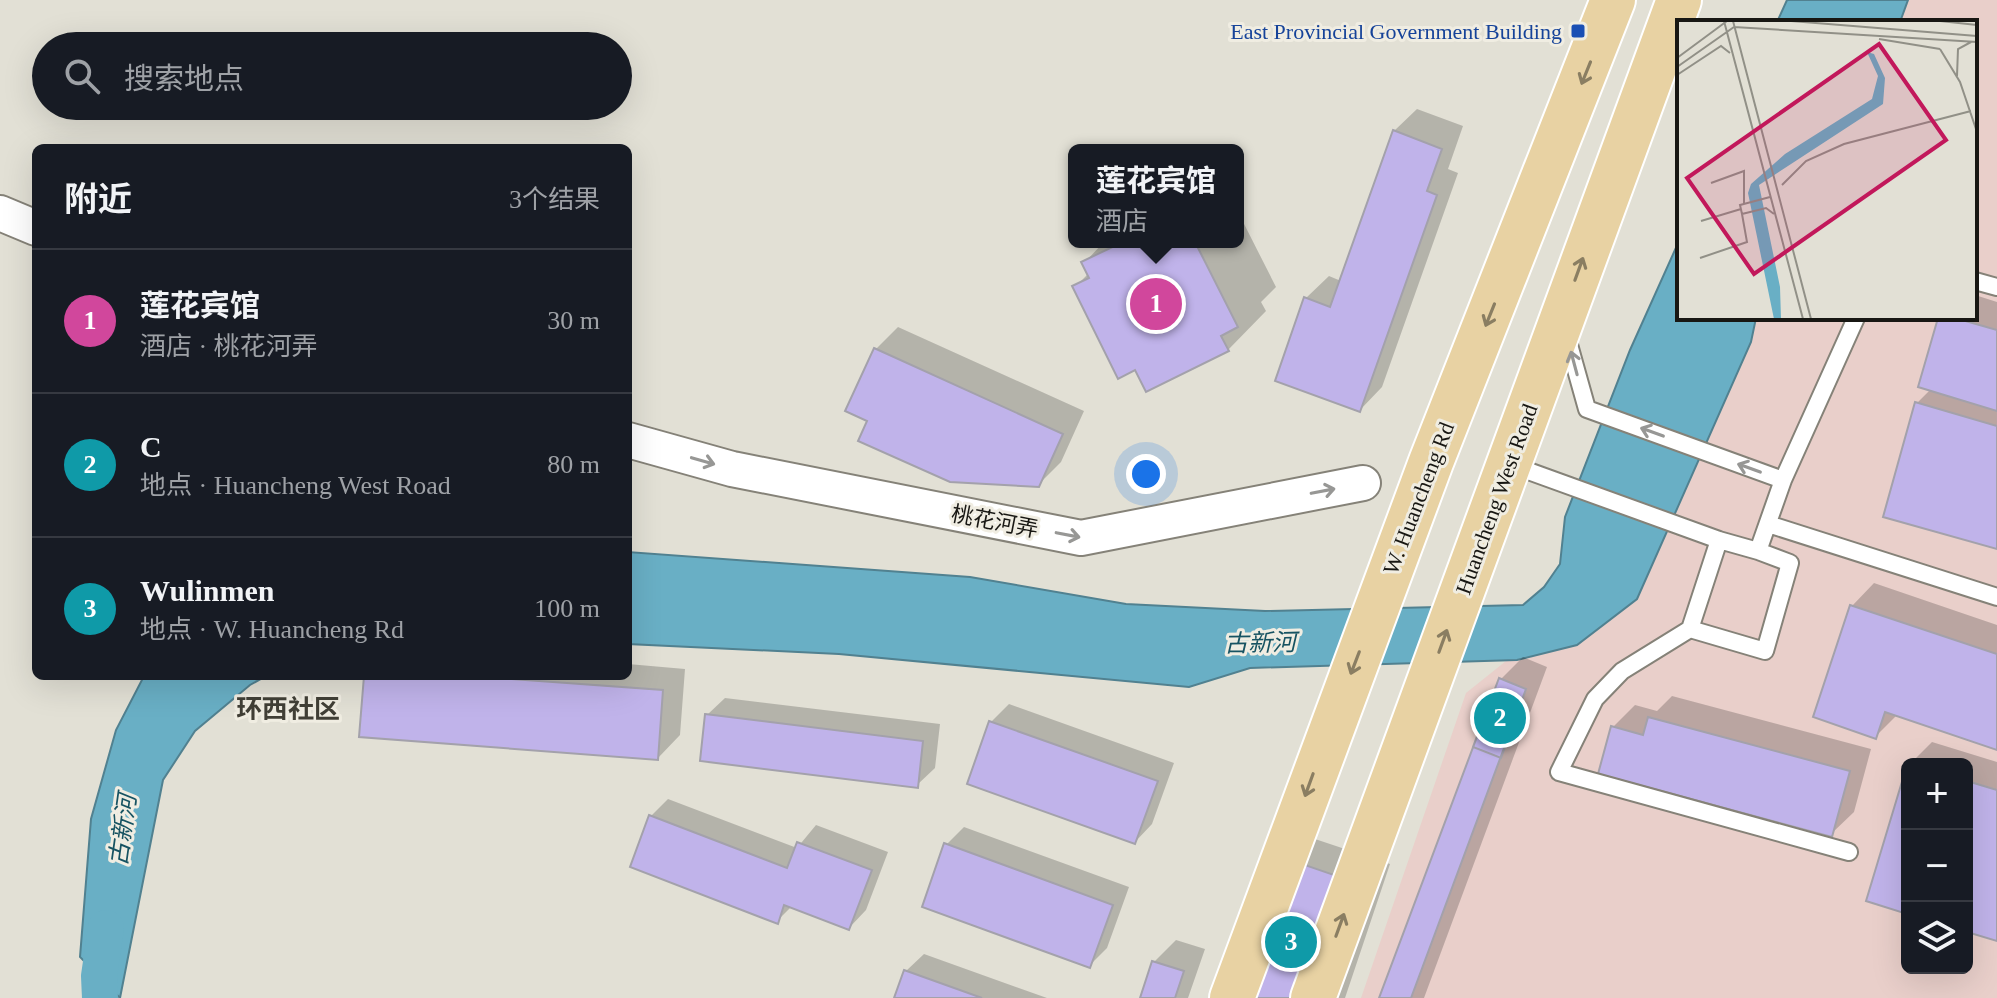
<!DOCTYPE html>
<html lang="zh">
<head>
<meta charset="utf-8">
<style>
  :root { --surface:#171b24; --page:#242831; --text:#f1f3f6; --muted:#9ea1a6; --line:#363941; --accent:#db2777 }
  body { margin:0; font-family:"Times New Roman","Noto Sans SC",serif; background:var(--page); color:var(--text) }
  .controls { position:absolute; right:24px; bottom:24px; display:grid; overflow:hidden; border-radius:12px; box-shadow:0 8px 32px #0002 }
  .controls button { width:72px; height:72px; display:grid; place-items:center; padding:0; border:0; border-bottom:2px solid var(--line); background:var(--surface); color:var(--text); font:40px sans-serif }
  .you { position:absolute; left:1146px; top:474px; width:28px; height:28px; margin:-20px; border:6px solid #fff; border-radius:50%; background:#1a73e8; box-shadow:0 0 0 12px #1a73e833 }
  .badge { display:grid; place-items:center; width:52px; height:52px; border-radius:50%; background:var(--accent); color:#fff; font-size:26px; font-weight:700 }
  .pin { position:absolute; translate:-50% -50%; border:4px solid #fff; box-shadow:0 2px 8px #0006 }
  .popup { position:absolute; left:1068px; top:144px; width:176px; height:104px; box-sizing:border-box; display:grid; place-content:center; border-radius:12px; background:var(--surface); filter:drop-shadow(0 2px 6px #0005); font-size:26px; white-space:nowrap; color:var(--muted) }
  .popup b { font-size:30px; color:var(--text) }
  .popup::after { content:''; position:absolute; left:50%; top:100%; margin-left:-16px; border:16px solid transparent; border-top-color:var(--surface) }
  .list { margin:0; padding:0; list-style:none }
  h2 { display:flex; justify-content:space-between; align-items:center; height:104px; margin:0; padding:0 32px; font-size:34px }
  h2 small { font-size:26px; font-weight:400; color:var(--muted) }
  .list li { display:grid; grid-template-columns:52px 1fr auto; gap:24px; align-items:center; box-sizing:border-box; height:144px; padding:0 32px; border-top:2px solid var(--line) }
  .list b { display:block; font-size:30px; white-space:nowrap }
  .list p { margin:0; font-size:26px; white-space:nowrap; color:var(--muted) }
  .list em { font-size:26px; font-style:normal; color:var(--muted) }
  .icon { flex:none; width:44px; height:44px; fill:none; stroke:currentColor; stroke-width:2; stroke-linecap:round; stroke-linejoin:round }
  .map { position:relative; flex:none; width:1997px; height:998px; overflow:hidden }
  .search { position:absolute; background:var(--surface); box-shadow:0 8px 32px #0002; left:32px; top:32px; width:600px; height:88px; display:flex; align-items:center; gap:20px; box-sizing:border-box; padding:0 28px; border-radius:44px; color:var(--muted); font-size:30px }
  .panel { position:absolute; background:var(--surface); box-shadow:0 8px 32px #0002; left:32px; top:144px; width:600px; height:536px; border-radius:12px }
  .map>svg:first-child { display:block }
  .commercial { fill:#e9cfca; fill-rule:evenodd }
  .water { fill:#69afc5; stroke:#518190; stroke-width:2 }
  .shadow { fill:#0003 }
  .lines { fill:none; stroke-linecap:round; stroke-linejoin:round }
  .canal { stroke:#69afc5; stroke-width:36 }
  .building { fill:#c0b3ea; stroke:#a3a1ab; stroke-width:2 }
  .lane-casing { stroke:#858278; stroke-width:20 }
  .street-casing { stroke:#858278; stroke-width:38 }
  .primary-casing { stroke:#fff; stroke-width:48 }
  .lane { stroke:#fff; stroke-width:16 }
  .street { stroke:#fff; stroke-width:34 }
  .primary { stroke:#e8d2a3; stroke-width:44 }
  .oneway { stroke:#8a7e62 }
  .oneway2 { stroke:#979795 }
  .transit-dot { fill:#1a4fb4; stroke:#f0ede2; stroke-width:3 }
  .labels { text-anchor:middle; stroke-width:6; stroke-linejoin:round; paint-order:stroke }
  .transit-label { font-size:22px; fill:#164399; stroke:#f0ede2; text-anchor:end }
  .street-label { font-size:22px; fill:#181713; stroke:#f0ede2 }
  .water-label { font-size:24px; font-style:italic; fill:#175362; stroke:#f0ede2 }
  .quarter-label { font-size:26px; font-weight:bold; fill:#413f36; stroke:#f0ede2 }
  .inset-road { fill:none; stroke:#919087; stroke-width:2 }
  .view { fill:#c2185b; fill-opacity:0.15; stroke:#c2185b; stroke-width:4 }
  .inset-edge { fill:none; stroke:#181713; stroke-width:4 }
</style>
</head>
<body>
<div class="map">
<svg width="1997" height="998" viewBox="0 0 1997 998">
  <rect width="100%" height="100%" fill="#e2e0d5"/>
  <path class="commercial" d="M1874,0h123v998h-636l105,-305 70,-56 210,-319h229v-296h-110zM1907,764h60v204h-60z"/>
  <path class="water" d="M1787,0h121l-8,22h-123z
    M1679,241v77h77l-5,24 -114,257 -60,46 -60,15 -267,8 -61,19 -350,-33 -211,-10v-92l342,25 156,27 139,7 258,-6 21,-18 16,-23 5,-47 65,-167z
    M144,676h122l-16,9 -55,46 -32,49 -43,218 -40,-41 11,-138 25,-89z"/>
  <path class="shadow" d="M1417,109l46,17 -15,43 10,4 -76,214 -22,23 -54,-112 23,-22 12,5 53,-150z
    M1238,212l38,75 -15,15 5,9 -38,39 -92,17 -61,-80 14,-14 -5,-10 20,-21h134z
    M1975,295l22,7v245l-80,-144 14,-14 10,-71h34z
    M898,327l186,84 -23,51 -23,23 -162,-136z
    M1874,583l123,42v123l-99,-34 -22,22 -24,-130z
    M1523,657l24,10 -123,331h-43l120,-319z
    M628,664l57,5 -5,66 -22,23 -292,-82h262z
    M1672,696l199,53 -17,63 -23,22 -218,-107 22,-22 22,6z
    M725,698l215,26 -5,44 -18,17 -210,-70z
    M1009,704l165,59 -22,61 -17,18 -166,-59 22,-61z
    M1932,742l65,20v177l-30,-9v-166h-57z
    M668,799l129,49 19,-23 72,27 -22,58 -17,18 -57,-22 -15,15 -126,-105z
    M964,827l165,60 -22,61 -17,17 -144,-120z
    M1288,830l102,34 -45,134h-131z
    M1176,940l29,9 -17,49h-47l13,-36z
    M924,954l123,44h-150l9,-27z"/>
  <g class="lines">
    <path class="canal" d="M100,998l-1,-22 7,-48"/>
  </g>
  <path class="building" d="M1393,130l49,19 -15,42 10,4 -77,217 -85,-31 29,-84 26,10z
    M1123,242h72l43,85 -17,9 8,15 -83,41 -11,-22 -17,9 -46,-93 17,-8 -8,-16z
    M1938,318h17l42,12v81l-79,-24z
    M874,348l189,86 -24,53 -89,-5 -92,-41 9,-20 -22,-10z
    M1915,402l82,24v123l-114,-32z
    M1850,605l147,49v96l-112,-38 -9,27 -63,-22z
    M364,676h107l192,14 -5,70 -299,-23z
    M1499,678l27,11 -115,309h-32z
    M1499,678l27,11 -25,69 -28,-11z
    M705,714l218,27 -5,47 -218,-27z
    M1648,717l202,54 -18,66 -234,-63 13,-48 32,9z
    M989,721l169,60 -23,63 -168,-60z
    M1907,765v149l-41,-13z
    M1967,781l30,9v151l-30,-9z
    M649,815l138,53 10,-26 75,28 -23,60 -65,-25 -6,19 -148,-57z
    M944,843l169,62 -23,63 -168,-61z
    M1264,851l105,36 -38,111h-119z
    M1152,961l32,10 -9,27h-35z
    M1152,961l32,10 -9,27h-35z
    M904,970l78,28h-88z"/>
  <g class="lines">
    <g class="lane-casing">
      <path id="lane" d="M1975,281l22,6
        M1509,464l210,76 39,11 25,-71 -196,-71 -21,-75
        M1783,480l73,-162
        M1768,524l229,73
        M1719,540l-29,89 -68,42 -27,28 -36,73 290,80
        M1690,629l75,22 25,-88 -32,-12"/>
    </g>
    <g class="street-casing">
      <path id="street" d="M0,213l36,15
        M628,440l104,29 349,69 282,-55"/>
    </g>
    <g class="primary-casing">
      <path id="primary" d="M1232,998l199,-536 182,-462
        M1313,998l366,-998"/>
    </g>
    <use href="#lane" class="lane"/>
    <use href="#street" class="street"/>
    <use href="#primary" class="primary"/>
  </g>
  <defs><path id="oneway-shaft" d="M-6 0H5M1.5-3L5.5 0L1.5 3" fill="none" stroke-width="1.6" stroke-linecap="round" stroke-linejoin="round" transform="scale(2)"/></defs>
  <g class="oneway">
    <use href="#oneway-shaft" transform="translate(1586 73) rotate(112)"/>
    <use href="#oneway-shaft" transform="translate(1579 269) rotate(-70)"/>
    <use href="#oneway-shaft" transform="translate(1490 315) rotate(112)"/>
    <use href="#oneway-shaft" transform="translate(1443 641) rotate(-70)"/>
    <use href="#oneway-shaft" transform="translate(1355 663) rotate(111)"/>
    <use href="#oneway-shaft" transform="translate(1309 785) rotate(110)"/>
    <use href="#oneway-shaft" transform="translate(1340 925) rotate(-70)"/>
  </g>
  <g class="oneway2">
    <use href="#oneway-shaft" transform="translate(1574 363) rotate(-105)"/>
    <use href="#oneway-shaft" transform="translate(1652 432) rotate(-160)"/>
    <use href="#oneway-shaft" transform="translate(703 461) rotate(16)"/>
    <use href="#oneway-shaft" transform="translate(1749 468) rotate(-160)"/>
    <use href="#oneway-shaft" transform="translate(1323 491) rotate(-11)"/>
    <use href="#oneway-shaft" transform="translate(1068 535) rotate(11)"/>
  </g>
  <rect class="transit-dot" x="1570" y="23" width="16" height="16" rx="4"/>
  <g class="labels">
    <g class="transit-label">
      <text x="1562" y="39">East Provincial Government Building</text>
    </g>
    <g class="street-label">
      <text transform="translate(1418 498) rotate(-69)" y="8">W. Huancheng Rd</text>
      <text transform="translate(1496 499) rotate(-70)" y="8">Huancheng West Road</text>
      <text transform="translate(995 521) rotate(11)" y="8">桃花河弄</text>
    </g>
    <g class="water-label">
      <text transform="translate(1260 643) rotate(-1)" y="8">古新河</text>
      <text transform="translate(123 830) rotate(-82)" y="8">古新河</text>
    </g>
    <g class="quarter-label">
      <text x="288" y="718">环西社区</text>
    </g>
  </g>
  <g transform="translate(1677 20)">
    <rect width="300" height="300" fill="#e2e0d5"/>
    <path d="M190,32l7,2 11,24 -2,26 -124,81 21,102 1,32h-7l-26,-126 3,-9 34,-30 87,-55 6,-23z" fill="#69afc5"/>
    <path class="inset-road" d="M47,1l79,298M56,1l78,298M114,1l186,15M263,1l37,4M202,19l61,10M263,29l20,33 17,50M0,38l50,-37M0,47l57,-40 243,15M0,55l44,-29 9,7M280,56l1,-27 13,-7M34,163l33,-12v33M105,165l24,-24 38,-17 127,-33M93,177l-30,8 2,9 24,-6 8,6M24,201l40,-12M23,238l47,-16 -5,-28"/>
    <path class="view" d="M202,24l67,96 -192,134 -67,-96z"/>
    <rect width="300" height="300" class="inset-edge"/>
  </g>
</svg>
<div class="controls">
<button>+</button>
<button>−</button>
<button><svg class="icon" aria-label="layers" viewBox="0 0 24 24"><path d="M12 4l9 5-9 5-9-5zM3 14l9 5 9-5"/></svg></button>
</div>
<div class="you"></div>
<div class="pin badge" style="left:1156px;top:304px;background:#d1479c">1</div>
<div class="popup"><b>莲花宾馆</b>酒店</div>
<div class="pin badge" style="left:1500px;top:718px;background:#0f9aa8">2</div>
<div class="pin badge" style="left:1291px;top:942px;background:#0f9aa8">3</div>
<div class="search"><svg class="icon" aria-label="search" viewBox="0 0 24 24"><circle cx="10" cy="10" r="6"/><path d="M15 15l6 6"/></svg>搜索地点</div>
<section class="panel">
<h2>附近<small>3个结果</small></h2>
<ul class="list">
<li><span class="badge" style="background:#d1479c">1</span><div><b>莲花宾馆</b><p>酒店 · 桃花河弄</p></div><em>30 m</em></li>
<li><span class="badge" style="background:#0f9aa8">2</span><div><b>C</b><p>地点 · Huancheng West Road</p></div><em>80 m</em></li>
<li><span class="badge" style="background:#0f9aa8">3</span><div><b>Wulinmen</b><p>地点 · W. Huancheng Rd</p></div><em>100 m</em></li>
</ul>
</section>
</div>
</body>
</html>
